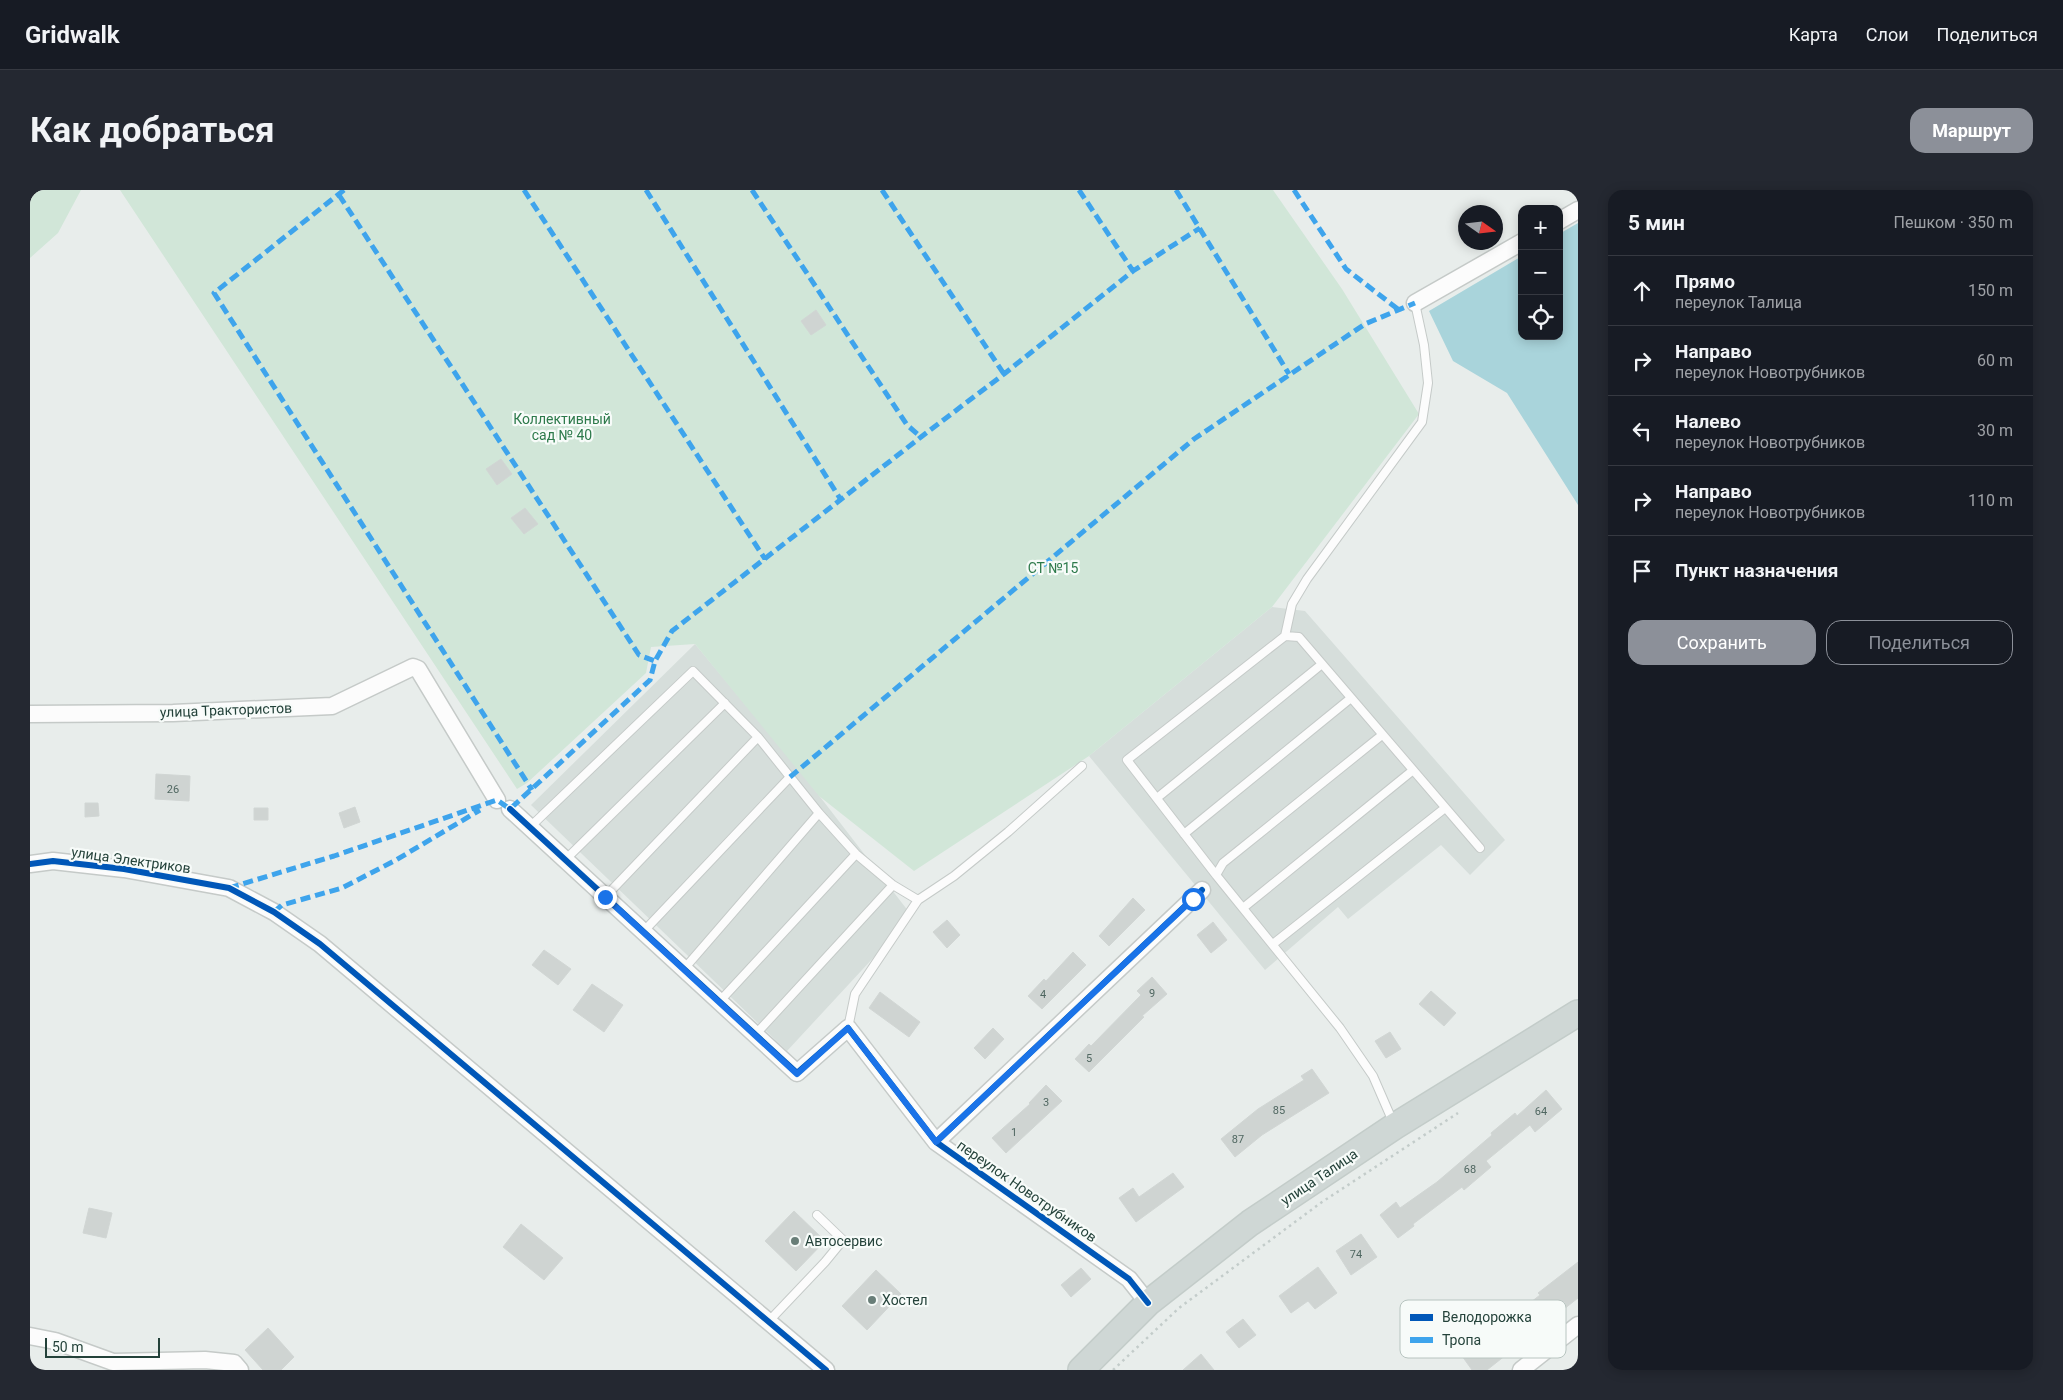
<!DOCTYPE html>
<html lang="ru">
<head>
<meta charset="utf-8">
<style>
  :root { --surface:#171b24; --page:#242831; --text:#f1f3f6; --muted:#9ea1a6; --line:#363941; --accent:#8c9099 }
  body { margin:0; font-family:Roboto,sans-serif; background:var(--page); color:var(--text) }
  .controls { position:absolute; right:15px; top:15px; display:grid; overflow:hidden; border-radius:10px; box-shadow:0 2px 12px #0003 }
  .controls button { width:45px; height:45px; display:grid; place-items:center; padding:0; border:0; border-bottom:1px solid var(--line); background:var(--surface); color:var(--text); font:25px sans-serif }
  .compass { position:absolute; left:1428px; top:15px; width:45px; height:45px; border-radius:50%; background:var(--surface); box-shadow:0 2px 12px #0003; rotate:104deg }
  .scale { position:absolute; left:15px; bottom:12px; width:115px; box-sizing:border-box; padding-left:5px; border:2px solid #24423a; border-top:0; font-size:14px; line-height:18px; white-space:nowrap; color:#24423a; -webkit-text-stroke:4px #f7fbf9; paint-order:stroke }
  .stop { position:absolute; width:15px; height:15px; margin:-11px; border:4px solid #1a73e8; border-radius:50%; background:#fff }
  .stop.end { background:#1a73e8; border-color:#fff; box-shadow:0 1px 5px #0008 }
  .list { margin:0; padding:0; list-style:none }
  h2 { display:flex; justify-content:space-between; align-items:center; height:65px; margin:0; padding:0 20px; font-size:21px }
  h2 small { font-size:16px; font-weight:400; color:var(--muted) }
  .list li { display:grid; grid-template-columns:32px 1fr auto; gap:15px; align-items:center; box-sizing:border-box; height:70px; padding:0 20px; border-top:1px solid var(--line) }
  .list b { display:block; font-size:19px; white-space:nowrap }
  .list p { margin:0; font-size:16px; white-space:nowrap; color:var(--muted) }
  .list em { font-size:16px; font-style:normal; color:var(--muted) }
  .actions { display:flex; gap:10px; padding:15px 20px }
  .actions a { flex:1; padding:11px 0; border:1px solid var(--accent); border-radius:15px; text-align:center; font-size:18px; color:var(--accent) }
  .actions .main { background:var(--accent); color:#fff }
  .icon { flex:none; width:28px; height:28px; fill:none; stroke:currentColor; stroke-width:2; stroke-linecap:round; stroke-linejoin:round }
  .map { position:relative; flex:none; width:1548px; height:1180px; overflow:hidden; border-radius:15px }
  header { display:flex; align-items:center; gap:30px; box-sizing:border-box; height:70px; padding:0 25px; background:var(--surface); border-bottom:1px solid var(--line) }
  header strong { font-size:24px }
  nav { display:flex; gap:28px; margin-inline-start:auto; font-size:18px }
  .intro { display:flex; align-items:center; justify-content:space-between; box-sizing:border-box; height:120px; padding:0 30px }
  h1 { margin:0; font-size:35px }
  .button { padding:12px 22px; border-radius:15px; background:var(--accent); color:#fff; font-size:18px; font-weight:700 }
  main { display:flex; gap:30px; padding:0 30px }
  aside { flex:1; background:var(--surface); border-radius:15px; box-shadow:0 2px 12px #0003 }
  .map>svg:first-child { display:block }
  .built { fill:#d6dedb }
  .green { fill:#d1e6d8 }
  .water { fill:#a9d4db }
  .building { fill:#cfd4d2; stroke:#d1d6d4 }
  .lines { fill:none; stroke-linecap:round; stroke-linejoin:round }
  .lane-casing { stroke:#c5cac8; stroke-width:10 }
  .street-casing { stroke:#c5cac8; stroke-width:19 }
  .primary-casing { stroke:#c3ccc9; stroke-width:28 }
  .path { stroke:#c3ccca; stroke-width:2.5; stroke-dasharray:2.5 4; stroke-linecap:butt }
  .lane { stroke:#fcfcfc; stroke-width:8 }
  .street { stroke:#fcfcfc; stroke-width:16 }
  .primary { stroke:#cfd7d5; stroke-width:25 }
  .quiet { stroke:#3ea4ec; stroke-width:5; stroke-dasharray:10 5; stroke-linecap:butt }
  .cycleway-casing { stroke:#f7fbf9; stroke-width:9 }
  .cycleway { stroke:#0057b8; stroke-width:6 }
  .route { stroke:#1a73e8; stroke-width:6 }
  .poi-dot { fill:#697e78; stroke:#f7fbf9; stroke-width:2 }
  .labels { text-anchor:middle; stroke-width:4.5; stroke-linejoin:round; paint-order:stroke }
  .number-label { font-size:11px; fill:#506761 }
  .park-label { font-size:14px; fill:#2d7a4b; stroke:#f7fbf9 }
  .street-label { font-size:14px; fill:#24423a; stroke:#f7fbf9 }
  .poi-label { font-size:14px; fill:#24423a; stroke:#f7fbf9; text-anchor:start }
  .key { fill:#f7fbf9; stroke:#b8c4c0; stroke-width:1 }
  .key-label { font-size:14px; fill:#24423a }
</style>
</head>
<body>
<header>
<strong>Gridwalk</strong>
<nav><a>Карта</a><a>Слои</a><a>Поделиться</a></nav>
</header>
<div class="intro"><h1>Как добраться</h1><a class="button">Маршрут</a></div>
<main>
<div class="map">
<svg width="1548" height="1180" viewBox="0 0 1548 1180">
  <rect width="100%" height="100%" fill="#e8edeb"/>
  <path class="built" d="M1242,417l33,4 200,229 -35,35 -29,-30 -93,74 -10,-12 -73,63 -176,-214z
    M665,454l99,119 118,153 -125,135 -256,-246z"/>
  <path class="green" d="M0,0h51l-23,43 -28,25z
    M90,0h1153l69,99 77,125 -147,193 -183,149 -175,115 -95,-75 -124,-152 -44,3 -5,26 -119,110 -10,6z"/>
  <path class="water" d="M1548,33v282l-71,-112 -54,-32 -24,-50 93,-55v80h37v-102z"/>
  <path class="building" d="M786,120l10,15 -15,10 -10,-14z
    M471,269l11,15 -15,11 -11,-16z
    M495,318l13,16 -14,10 -13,-16z
    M126,584l34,2 -1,25 -34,-2z
    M55,613h13l1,13 -14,1z
    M325,617l5,15 -16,6 -5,-15z
    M224,618h14v12h-14z
    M1103,708l12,12 -36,36 -10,-10z
    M917,730l13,15 -13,13 -14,-16z
    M1183,732l14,18 -16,13 -14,-18z
    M514,760l27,19 -13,16 -26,-20z
    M1043,762l13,13 -44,44 -14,-13 16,-17 2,2z
    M1122,787l15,17 -25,22 2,1 -55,55 -14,-13 14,-15 2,2 50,-51 -4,-4z
    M562,794l31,21 -19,27 -31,-22z
    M1401,801l25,22 -12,13 -25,-22z
    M850,802l40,30 -11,15 -40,-29z
    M963,838l11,11 -19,20 -11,-11z
    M1360,842l11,17 -15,9 -11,-17z
    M1282,879l17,24 -67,42 -27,22 -14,-18 37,-30 46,-29 -3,-4z
    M1016,895l16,16 -56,52 -14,-15 38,-34 -1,-1z
    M1516,900l16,19 -27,23 -5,-7 -44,36 5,6 -27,23 -2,-3 -49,37 1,2 -16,12 -18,-23 16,-13 4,6 37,-26 55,-47 -1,-2 24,-20 2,3z
    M1143,983l11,14 -48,35 -17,-24 14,-10 6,9z
    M59,1018l23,5 -6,25 -23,-5z
    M764,1021l31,30 -29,30 -31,-30z
    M491,1034l42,34 -19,22 -41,-33z
    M1331,1044l16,23 -26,18 -15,-24z
    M1548,1072v36l-91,72h-15l-10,-14 78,-61 -2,-2z
    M1288,1077l19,26 -22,16 -7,-8 -17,12 -12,-17z
    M1051,1078l10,11 -20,18 -10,-12z
    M846,1080l25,24 -34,36 -25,-24z
    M1213,1129l13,16 -17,13 -13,-16z
    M238,1138l26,29 -13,13h-18l-18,-20z
    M1171,1164l13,16h-31z"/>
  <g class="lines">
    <g class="lane-casing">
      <path id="lane" d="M1255,446l14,1 181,211
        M1127,608l165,-134
        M500,637l163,-156 65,66 61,76 37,41 37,31 25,15
        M1154,644l167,-136
        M535,670l160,-157
        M1186,685l7,-12 159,-128
        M575,707l153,-160
        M1213,718l169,-137
        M613,742l147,-155
        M1243,754l172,-136
        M654,779l135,-156
        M689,812l137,-148
        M818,838l7,-34 63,-94 36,-24 54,-44 74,-66
        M725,845l138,-150
        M1363,932l-20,-46 -33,-48 -124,-153 -89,-115 158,-124 7,-32 15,-25 115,-157 6,-39 -4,-38 -9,-42
        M739,1131l56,-59 18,-22 -26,-25"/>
    </g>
    <g class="street-casing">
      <path id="street" d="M1529,31l19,-11
        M1385,113l107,-61
        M0,524l143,-1 159,-7 81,-39 5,2 79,131
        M480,619l287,264 51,-45 88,114 193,137 19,24
        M0,674l23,-3 71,8 105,19 45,24 46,32 506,426
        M906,952l266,-252
        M0,1146l25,5 58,21 92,-2 29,3 6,7
        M1491,1180l57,-45"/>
    </g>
    <g class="primary-casing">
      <path id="primary" d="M1051,1180l67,-67 102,-80 145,-97 183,-113"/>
    </g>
    <path class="path" d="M1083,1180l66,-62 143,-106 136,-89"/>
    <use href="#lane" class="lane"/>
    <use href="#street" class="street"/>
    <use href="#primary" class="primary"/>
    <path class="quiet" d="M314,0l-130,103 318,497
      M494,0l241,369
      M616,0l195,310
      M722,0l155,235 14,12
      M852,0l122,184
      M1049,0l54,81
      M1146,0l113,184
      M1264,0l52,79 53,41
      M309,5l300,460 16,6
      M760,587l404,-338 171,-115 50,-21
      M199,698l105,-32 163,-56 13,9 140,-129 5,-19 17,-30 249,-194 83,-63 129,-103 67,-43
      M244,722l8,-7 60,-17 54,-28 84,-50"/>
    <g class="cycleway-casing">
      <path id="cycleway" d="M480,619l287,264 51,-45 88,114 193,137 19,24
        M0,674l23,-3 71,8 105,19 45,24 46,32 506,426
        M906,952l266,-252"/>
    </g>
    <use href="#cycleway" class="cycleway"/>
  </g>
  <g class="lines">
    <path class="route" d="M575,707l192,177 51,-46 88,114 257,-243"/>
  </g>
  <g class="poi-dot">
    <circle cx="765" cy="1051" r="5"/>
    <circle cx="842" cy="1110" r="5"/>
  </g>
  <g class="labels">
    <g class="number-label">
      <text x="143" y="603">26</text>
      <text x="1122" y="807">9</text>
      <text x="1013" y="808">4</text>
      <text x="1059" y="872">5</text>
      <text x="1016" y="916">3</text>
      <text x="1249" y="924">85</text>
      <text x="1511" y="925">64</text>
      <text x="984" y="946">1</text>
      <text x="1208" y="953">87</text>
      <text x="1440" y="983">68</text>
      <text x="1326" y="1068">74</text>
    </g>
    <g class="park-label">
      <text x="532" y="234">Коллективный<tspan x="532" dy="16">сад № 40</tspan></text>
      <text x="1023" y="383">СТ №15</text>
    </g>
    <g class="street-label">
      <text transform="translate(196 520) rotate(-2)" y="5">улица Трактористов</text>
      <text transform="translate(101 670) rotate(8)" y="5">улица Электриков</text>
      <text transform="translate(1289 987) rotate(-34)" y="5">улица Талица</text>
      <text transform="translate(997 1001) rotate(35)" y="5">переулок Новотрубников</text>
    </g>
    <g class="poi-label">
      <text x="775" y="1056">Автосервис</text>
      <text x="852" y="1115">Хостел</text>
    </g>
  </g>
  <rect x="1370" y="1110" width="166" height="58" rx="8" class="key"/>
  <rect x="1380" y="1124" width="23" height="7" fill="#0057b8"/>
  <rect x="1380" y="1147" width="23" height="6" fill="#3ea4ec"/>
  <g class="key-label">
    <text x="1412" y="1132">Велодорожка</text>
    <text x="1412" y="1155">Тропа</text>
  </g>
</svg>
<div class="controls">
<button>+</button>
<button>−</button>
<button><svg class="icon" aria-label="locate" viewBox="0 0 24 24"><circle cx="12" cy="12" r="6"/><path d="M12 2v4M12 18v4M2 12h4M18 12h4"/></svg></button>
</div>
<svg class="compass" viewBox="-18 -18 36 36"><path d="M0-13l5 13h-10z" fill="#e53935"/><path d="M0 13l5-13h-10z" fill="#9ea1a6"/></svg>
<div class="scale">50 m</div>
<div class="stop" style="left:1163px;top:709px"></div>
<div class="stop end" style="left:575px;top:707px"></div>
</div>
<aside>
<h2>5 мин<small>Пешком · 350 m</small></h2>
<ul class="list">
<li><svg class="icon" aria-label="ahead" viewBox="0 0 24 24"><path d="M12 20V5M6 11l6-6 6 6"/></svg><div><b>Прямо</b><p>переулок Талица</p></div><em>150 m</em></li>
<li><svg class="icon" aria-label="right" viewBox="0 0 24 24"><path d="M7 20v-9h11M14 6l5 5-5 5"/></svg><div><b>Направо</b><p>переулок Новотрубников</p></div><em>60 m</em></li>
<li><svg class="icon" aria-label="left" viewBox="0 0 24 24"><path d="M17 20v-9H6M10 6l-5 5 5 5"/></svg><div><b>Налево</b><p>переулок Новотрубников</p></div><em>30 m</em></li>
<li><svg class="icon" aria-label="right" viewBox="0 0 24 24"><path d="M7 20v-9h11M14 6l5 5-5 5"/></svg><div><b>Направо</b><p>переулок Новотрубников</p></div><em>110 m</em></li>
<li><svg class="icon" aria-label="arrive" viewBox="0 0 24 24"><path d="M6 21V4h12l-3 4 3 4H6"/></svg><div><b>Пункт назначения</b></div></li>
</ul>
<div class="actions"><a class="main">Сохранить</a><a>Поделиться</a></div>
</aside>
</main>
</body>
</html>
